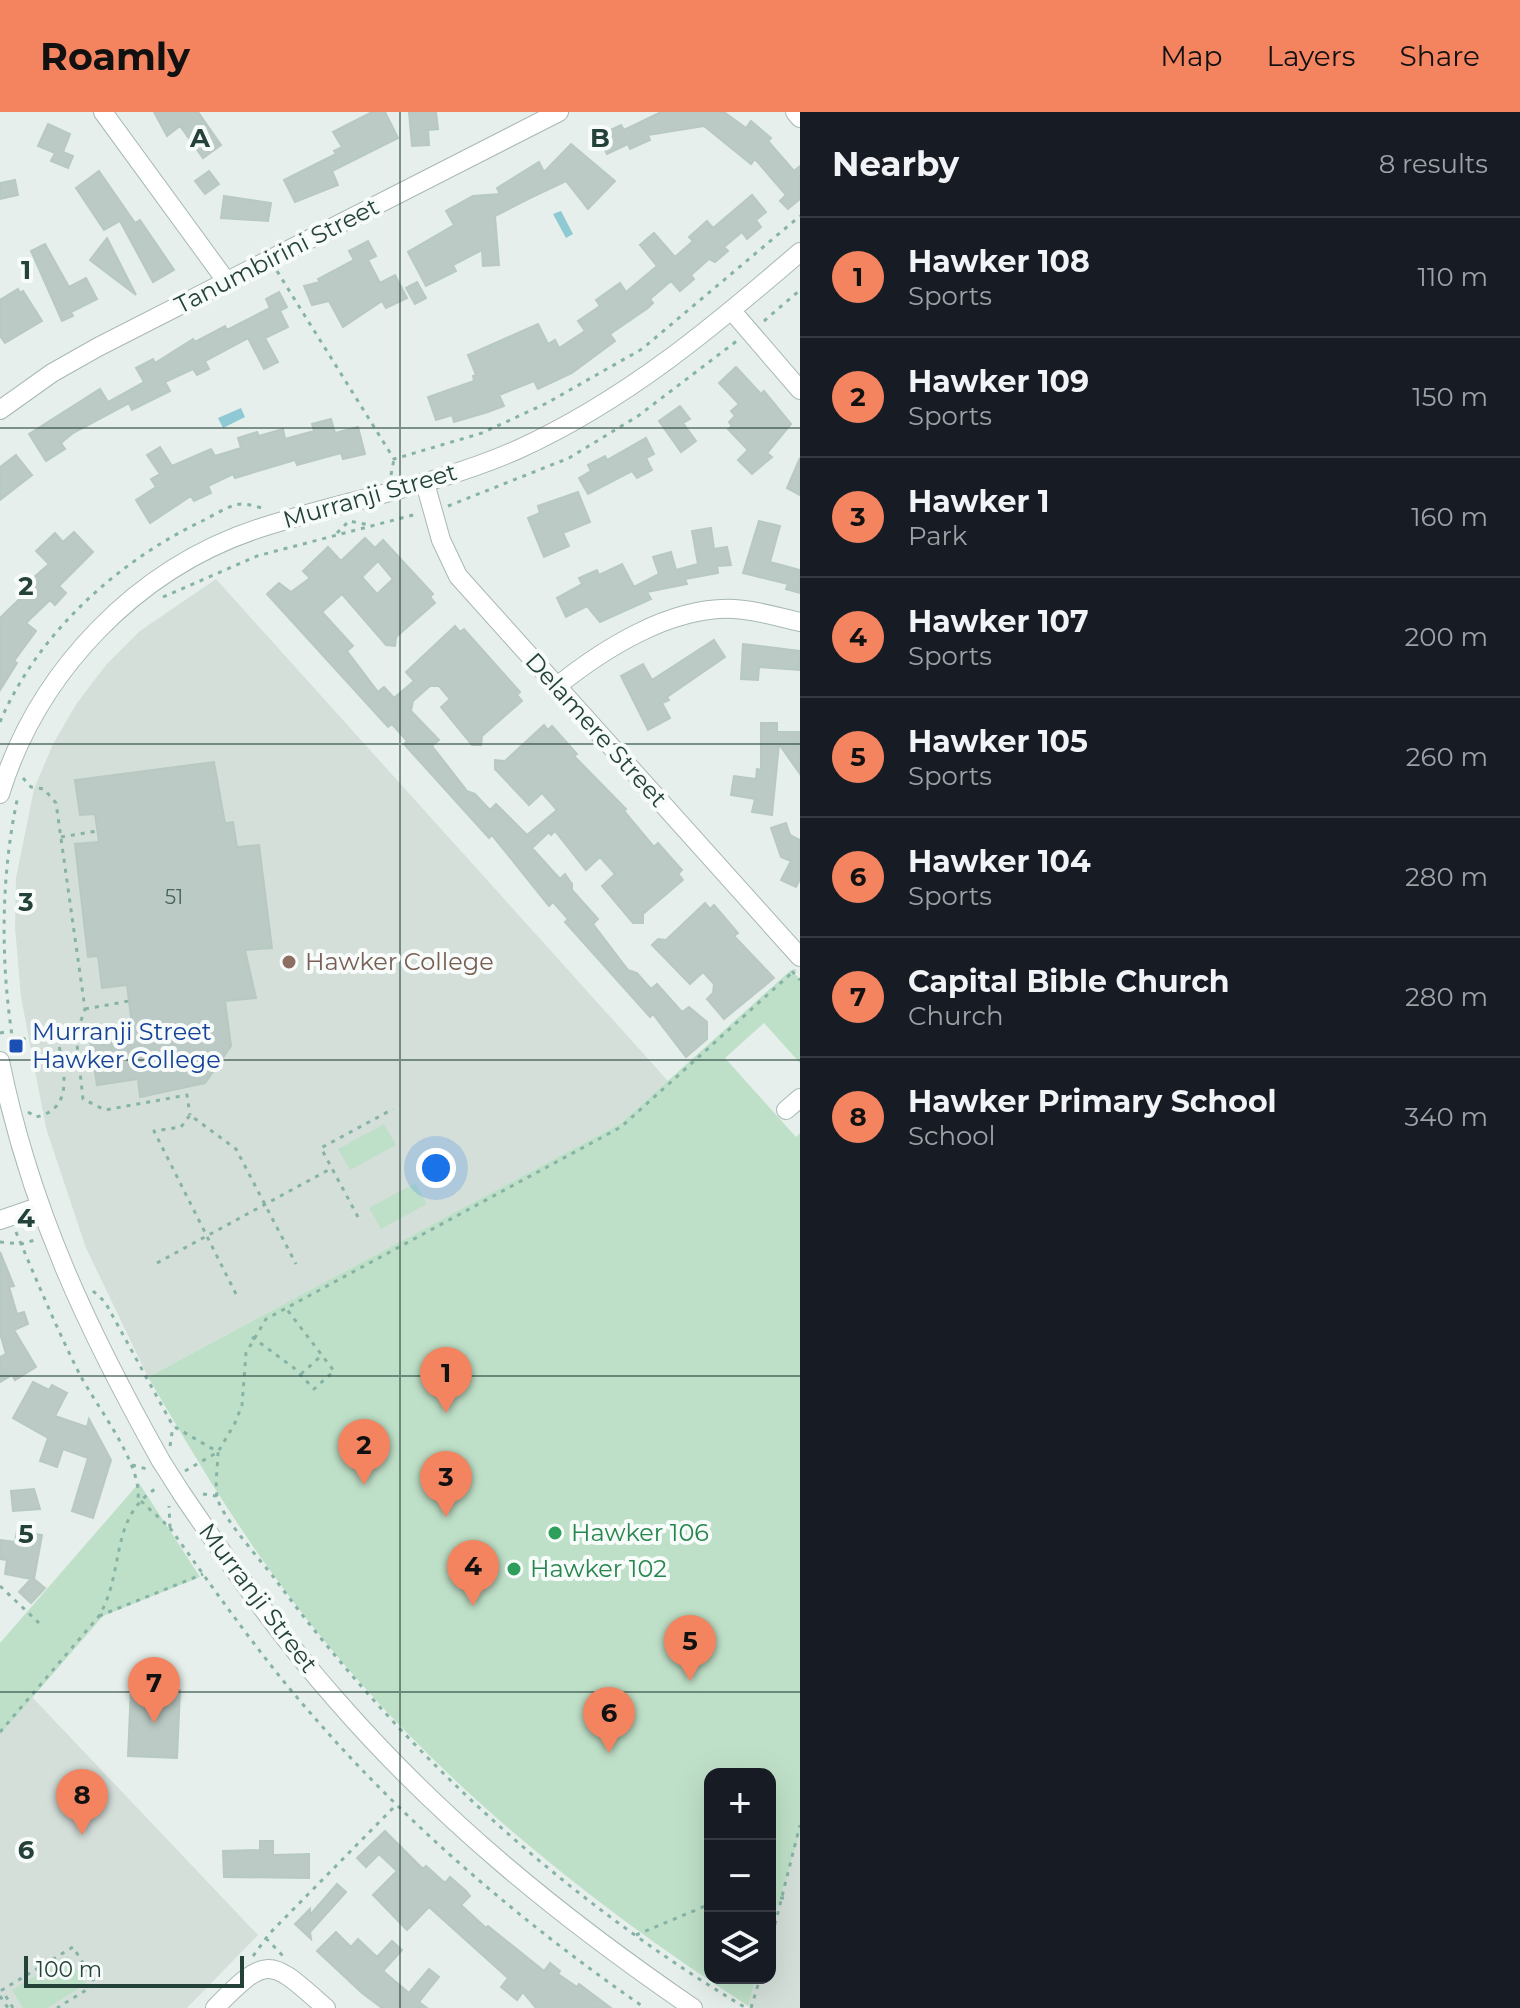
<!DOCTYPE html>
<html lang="en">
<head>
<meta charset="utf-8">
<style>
  :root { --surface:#171b24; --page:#242831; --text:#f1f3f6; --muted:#9ea1a6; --line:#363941; --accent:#f4845f }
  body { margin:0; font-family:Montserrat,sans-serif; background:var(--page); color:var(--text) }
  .controls { position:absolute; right:24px; bottom:24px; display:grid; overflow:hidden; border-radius:16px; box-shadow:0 8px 32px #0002 }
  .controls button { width:72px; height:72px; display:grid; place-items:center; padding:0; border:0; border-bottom:2px solid var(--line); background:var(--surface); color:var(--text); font:40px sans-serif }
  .scale { position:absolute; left:24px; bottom:20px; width:220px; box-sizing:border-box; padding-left:8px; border:4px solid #24423a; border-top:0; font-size:22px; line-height:28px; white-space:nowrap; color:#24423a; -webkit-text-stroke:6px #f7fbf9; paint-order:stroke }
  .you { position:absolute; left:436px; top:1056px; width:28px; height:28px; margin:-20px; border:6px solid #fff; border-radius:50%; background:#1a73e8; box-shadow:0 0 0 12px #1a73e833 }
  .badge { display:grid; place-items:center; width:52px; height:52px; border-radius:50%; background:var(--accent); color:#111; font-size:26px; font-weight:700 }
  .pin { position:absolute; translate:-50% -66px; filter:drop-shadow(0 2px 4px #0008) }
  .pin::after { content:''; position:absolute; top:42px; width:28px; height:24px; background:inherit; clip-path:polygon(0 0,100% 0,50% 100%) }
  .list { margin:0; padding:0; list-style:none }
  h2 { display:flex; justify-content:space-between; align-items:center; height:104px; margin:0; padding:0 32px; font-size:34px }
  h2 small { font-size:26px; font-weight:400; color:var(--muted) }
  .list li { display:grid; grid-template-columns:52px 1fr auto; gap:24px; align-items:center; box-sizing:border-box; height:120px; padding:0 32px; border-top:2px solid var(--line) }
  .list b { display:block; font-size:30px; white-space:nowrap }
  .list p { margin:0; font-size:26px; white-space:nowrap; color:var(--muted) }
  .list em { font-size:26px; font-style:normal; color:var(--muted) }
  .icon { flex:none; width:44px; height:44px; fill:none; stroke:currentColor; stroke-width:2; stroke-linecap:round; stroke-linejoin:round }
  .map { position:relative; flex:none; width:800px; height:1896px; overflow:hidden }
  header { display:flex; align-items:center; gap:48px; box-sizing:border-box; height:112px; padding:0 40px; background:var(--accent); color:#111 }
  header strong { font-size:38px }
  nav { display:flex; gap:44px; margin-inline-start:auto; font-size:28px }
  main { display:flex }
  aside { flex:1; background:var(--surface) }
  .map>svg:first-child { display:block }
  .built { fill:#d4dfda }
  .green { fill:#bfe0c8 }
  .water { fill:#8ec9d4 }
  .building { fill:#bbcac4; stroke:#b8c9c2; stroke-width:2; fill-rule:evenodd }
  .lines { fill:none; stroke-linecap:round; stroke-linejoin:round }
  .minor-casing { stroke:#a8b8b2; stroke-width:20 }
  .path { stroke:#86b3a5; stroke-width:3; stroke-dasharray:4 6; stroke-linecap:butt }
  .minor { stroke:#fff; stroke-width:18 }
  .minor-bridge-casing { stroke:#a8b8b2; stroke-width:20; stroke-linecap:butt }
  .minor-bridge { stroke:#fff; stroke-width:18 }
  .grid { fill:none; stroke:#24423a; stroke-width:2; stroke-opacity:0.55 }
  .education-dot { fill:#8d6e63; stroke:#f7fbf9; stroke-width:3 }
  .transit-dot { fill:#1a4fb4; stroke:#f7fbf9; stroke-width:3 }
  .leisure-dot { fill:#2e9e5b; stroke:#f7fbf9; stroke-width:3 }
  .labels { text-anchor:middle; stroke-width:8; stroke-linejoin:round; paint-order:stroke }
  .number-label { font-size:20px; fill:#4a645c }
  .street-label { font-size:24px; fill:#24423a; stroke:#f7fbf9 }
  .education-label { font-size:24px; fill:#785e54; stroke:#f7fbf9; text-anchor:start }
  .transit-label { font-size:24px; fill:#164399; stroke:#f7fbf9; text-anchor:start }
  .leisure-label { font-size:24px; fill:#27864d; stroke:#f7fbf9; text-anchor:start }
  .grid-label { font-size:26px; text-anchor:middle; font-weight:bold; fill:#24423a; stroke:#f7fbf9; stroke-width:8; stroke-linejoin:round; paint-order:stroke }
</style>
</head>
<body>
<header>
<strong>Roamly</strong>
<nav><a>Map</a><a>Layers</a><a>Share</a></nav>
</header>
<main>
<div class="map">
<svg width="800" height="1896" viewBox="0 0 800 1896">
  <rect width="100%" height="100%" fill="#e6efeb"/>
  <path class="built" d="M216,467l452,502 -47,42 -473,254 -62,-129 -40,-120 -25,-131 -6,-70 1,-49 18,-89 19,-45 24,-41 29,-38 34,-34z
    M32,1585l226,238 -71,73h-187v-273z
    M800,1721v175h-48l-4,-2 8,-28h14v-46z"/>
  <path class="green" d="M791,858l9,9v84l-36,-40 -39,35 71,79 4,-4v700l-30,99v-158h-60v204h46l-8,28c-186,-120 -355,-262 -484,-444 -42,-59 -79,-122 -116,-185l473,-254z
    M384,1012l12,21 -46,25 -12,-21z
    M415,1071l12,21 -46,25 -12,-21z
    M139,1371l61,94 -97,39 -103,119v-92z
    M68,1844l18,28 -39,24h-24l-11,-18z"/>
  <path class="water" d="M561,99l12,23 -7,4 -13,-24z
    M241,296l4,9 -22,11 -5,-10z"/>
  <path class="building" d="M154,0h44l23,33 -18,13 -23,-32 -13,10z
    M372,0h13l13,26 -66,33 6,14 -43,17 -11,-22 52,-26 -2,-3 8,-4 -9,-15z
    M409,0h27l2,17 -10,1 1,15 -17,1z
    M661,0h63l22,16 5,-7 20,17 -3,3 26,30 6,-5v33l-12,10 -8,-8 6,-6 -31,-36 -4,5 -47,-38 -56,9 2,5 -20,9 -2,-5 -21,10 -9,-18 23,-11 3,5z
    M48,12l22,10 -7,18 10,4 -5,12 -17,-7 4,-8 -17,-7z
    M571,32l44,37 -27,28 -22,-28 -36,17 -35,18 4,49 -16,1 -1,-16 -29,15 3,6 -30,15 -18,-34 46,-27 -8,-14 27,-15 27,-2 -3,-6 42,-26 5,10z
    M99,59l36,52 5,-3 34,50 -21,12 -33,-61 -16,9 -28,-42z
    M209,59l10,13 -14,10 -10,-13z
    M15,68l3,15 -18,4v-16z
    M752,83l14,17 -10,8 5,7 -14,12 -5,-7 -18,15 4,4 -13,11 -6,-3 -18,16 3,4 -14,12 -9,-10 -21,18 3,4 -5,5 -38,26 5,7 -43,32 -34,16 -4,-8 -35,14 5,11 -16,6 -34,10 -2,-7 -16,5 -8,-23 46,-16 -1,-5 3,-1 -8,-20 70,-31 10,20 7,-4 4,8 26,-17 -7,-10 22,-15 -4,-6 24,-17 6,9 31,-26 -17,-21 14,-12 21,24 18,-16 -4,-4 18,-16 6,7z
    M224,84l47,7 -3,18 -47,-3z
    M107,126l29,57 -46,-35z
    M368,129l8,15 -8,4 12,23 15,-8 12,23 -21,10 -4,-7 -39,26 -14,-26 -17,4 -8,-19 16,-4 -2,-3 36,-19 -5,-9z
    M45,132l24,43 17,-9 11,21 -26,13 2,4 -11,5 -31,-70z
    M417,170l9,16 -11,6 -9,-16z
    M18,177l2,4 3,-2 19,30 -37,22 -5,-7v-36z
    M279,180l8,15 -7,4 8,16 -23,11 13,24 -14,7 -16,-31 -43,23 4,8 -12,6 -4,-6 -28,13 5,9 -38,19 -3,-7 -56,30 -12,10 4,6 -19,12 -17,-27 71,-45 8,13 36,-20 -8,-14 17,-9 2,4 38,-24 2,3 30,-16 2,4 43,-22 -4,-9z
    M736,255l25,27 3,-3 27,33 -24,29 5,4 -20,17 -14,-14 10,-10 -20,-21 4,-3 -3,-4 6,-6 -4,-5 8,-7 -20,-21z
    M680,294l10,13 -7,4 13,18 -15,11 -22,-31z
    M331,307l4,14 23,-6 7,27 -22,5 -2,-6 -44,12 -2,-5 -60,18 -2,-4 -25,12 3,7 -17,8 -3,-5 -41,27 -14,-23 20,-13 -5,-8 9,-5 -13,-19 13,-8 12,19 39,-17 4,7 26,-8 -3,-10 19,-6 2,4 24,-7 2,10 29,-8 -2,-7z
    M646,326l8,16 -8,4 6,12 -15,8 -5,-7 -44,23 -9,-16 12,-7 -3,-6 17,-9 2,4z
    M16,343l16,20 -32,25v-33z
    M800,346v37l-13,-7z
    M578,380l12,30 -27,11 6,13 -25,11 -16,-39 12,-5 -2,-7z
    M759,409l21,5 -10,36 30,8v23l-14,-4 2,-5 -45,-11z
    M711,416l3,21 13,-2 4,18 -14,1 1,7 -33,6 2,5 -40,8 4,7 -51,23 -13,-16 -21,11 -9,-19 25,-14 -3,-6 18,-8 2,5 23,-11 12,23 25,-13 -6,-17 18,-5 5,18 22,-6 -6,-33z
    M74,420l19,20 -34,34 7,7 -11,12 -5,-5 -24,23 10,8 -22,30 3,2 -17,27v-72l37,-36 -4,-4 16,-14 -13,-13 19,-18 8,9z
    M365,426l10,10 8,-8 50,54 -3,3 5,6 -39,34 -1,9 -9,-1 -44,-51 -20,18 31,34 -6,5 31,41 6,-5 10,11 20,-17 -8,-9 49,-46 5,6 4,-3 56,63 -3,3 5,6 -40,35 -1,9h-9l-31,-38 9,-8 -11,-13h-9l-17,15 -2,10 28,29 -7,6 35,45 8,3 15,16 6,-6 31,31 30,-25 -15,-17 -13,12 -34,-36v-9l10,1 39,-36 4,5 4,-4 25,28 -3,2 52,53 -2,2 30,36 4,-4 24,27 -4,4 5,6 -40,34v9h-10l-31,-37 13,-12 -15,-17 -14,13 -31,-39 -4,4 -2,-3 -17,16 28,31 5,-5 7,10v6l26,29 -5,5 35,46 9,3 14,16 6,-5 25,28 7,-5 18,15v17l-21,18 -33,-43 -3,3 -85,-95 3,-3 -15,-17 -4,4 -57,-71 -3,3 -85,-94 3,-3 -15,-17 -4,3 -121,-133 12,-11 12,9 19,-14 -7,-7 25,-24 13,14zM378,449l15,18 -16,15 -15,-17z
    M714,528l11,17 -58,40 2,3 -7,3 8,15 -22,12 -27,-54 22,-12 9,16z
    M743,532l57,7v19l-41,-3 -1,13 -17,-1z
    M761,611h16v9h23v42l-21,-30 -7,71 -20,-3 3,-13 -24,-4 3,-19 22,3 1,-10 4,1z
    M214,650l11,61 8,-1 4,25 22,-2 13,103 -27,2 11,48 -31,3 6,45 -26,37 -65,14 -2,-18 -41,6 -8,-53 43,-7 -5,-40 -25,3 -4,-32 -10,1 -13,-113 24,-2 -4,-28 -15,1 -5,-35z
    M786,711l4,12 10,5v39l-4,8 -15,-7 10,-19 -10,-4 -10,-29z
    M705,791l5,6 4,-4 24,28 -4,3 40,42 -50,41 -17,-20 6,-6 1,-9 -11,-12 -13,12 -38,-39 6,-6 8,1z
    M0,1140l14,34 -5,1 8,27 7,-2 4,12 -14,6 22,37 -21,13 -3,-5 -12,7v-25l6,-3 -6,-21z
    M33,1270l16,8 3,-5 15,8 -12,23 32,11 2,-8 22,41 -18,58 -21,-7 16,-53 -25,-9 -6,18 -17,-6 8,-23 -35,-20z
    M34,1377l6,20 -27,2 -2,-20z
    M17,1419l25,4 -8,44 11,9 -14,15 -12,-11 12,-13 -26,-5 2,-14 -7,-1v-19l15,2z
    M131,1576l49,2 -3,68 -49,-2z
    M385,1719l38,38 3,-3 19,17 5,-6 16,14 4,5 -9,9 25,23 2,-2 56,45 6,-8 10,8 -2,3 19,13 2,-3 32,24h-75l-13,-16 -6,8 -16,-13 7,-9 -79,-71 -22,23 -34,-35 24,-24 -18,-17 -13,13 -9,-9z
    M260,1729h13v14l36,-1v24l-85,-1 -1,-26 37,-1z
    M337,1772l9,8 -36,40 1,7 -16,-15 15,-15v6z
    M336,1820l15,15 7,-8 19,18 15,-16 10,9 -19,21 26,22 20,-24 10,8 -20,25 8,6h-45l-20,-15 -45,-42z"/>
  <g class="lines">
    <g class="minor-casing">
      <path id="minor" d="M103,0l124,170
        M795,0l5,6
        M732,199l68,79
        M0,298l52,-37 46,-26 461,-235
        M425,371l16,57 17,36 342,381
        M556,575c47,-38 115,-81 178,-78 22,1 44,8 66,13
        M0,682c38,-123 137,-226 260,-266 86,-28 176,-42 259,-79 107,-49 193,-121 281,-197
        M0,949c30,148 88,270 161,400
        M786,998l14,-12
        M0,1108l38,-13
        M182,1382c49,72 99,144 157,209 104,119 224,216 354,305
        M215,1896c54,-56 56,-48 111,0"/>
    </g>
    <path class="path" d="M277,159l117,188 88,-26 65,-30 95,-54 158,-133
      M764,209l36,-31
      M391,363l3,-16
      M448,394l121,-48 69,-42 100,-76
      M337,421l12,-12 20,4
      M163,485l94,-41 160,-42
      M0,610c38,-89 117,-160 202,-201 11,-5 28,-17 40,-17 7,0 16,3 24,5
      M23,666l8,9 13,2 12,14 29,206 -9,26 7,64 22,11 82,-15 3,20
      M61,725l36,-6
      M792,859l8,9
      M85,897l44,-8
      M0,921l10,-2
      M12,930l66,-17
      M15,941c-15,-83 -15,-176 3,-257
      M28,1000l8,5c43,-9 25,-55 20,-87
      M358,1105l-37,-69 72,-39
      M16,1120c20,47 40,95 63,141 17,33 63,90 59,126
      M0,1130l21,2 14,-4
      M157,1151l175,-95
      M93,1179l12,11 68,124 45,26c0,14 -4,35 0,48 5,18 44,62 57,79 127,172 287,319 471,429
      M236,1182l-82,-163 27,-4 9,-12 46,34 60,115
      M252,1225l42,31 20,21 20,-18 -49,-64
      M301,1262l20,-18
      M170,1334l3,-20
      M132,1353l15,4
      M185,1359l33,-19 17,-29 7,-18 4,-52 20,-34 355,-192 174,-157
      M203,1382l14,2
      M141,1389l29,27 -1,-22
      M170,1416c46,64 91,129 143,188 96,111 212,209 332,292
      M0,1474l39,37
      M99,1504l104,-42
      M0,1620l99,-116c27,-46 9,-98 59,-129
      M770,1786h14
      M636,1823l74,-31
      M266,1826l17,18
      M770,1832l30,-119
      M253,1844l17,-23 126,-128
      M0,1884l8,12
      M13,1896l-11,-18 71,-43 23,37 -39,24
      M751,1896l9,-30"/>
    <use href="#minor" class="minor"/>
    <g class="minor-bridge-casing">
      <path id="minor-bridge" d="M161,1349l21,33"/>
    </g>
    <use href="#minor-bridge" class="minor-bridge"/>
  </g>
  <path class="grid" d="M400,0v1896M0,316h800M0,632h800M0,948h800M0,1264h800M0,1580h800"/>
  <circle class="education-dot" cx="289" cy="850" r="8"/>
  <rect class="transit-dot" x="8" y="926" width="16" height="16" rx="4"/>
  <g class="leisure-dot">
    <circle cx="555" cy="1421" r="8"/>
    <circle cx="514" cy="1457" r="8"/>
  </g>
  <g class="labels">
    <g class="number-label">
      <text x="174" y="792">51</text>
    </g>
    <g class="street-label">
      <text transform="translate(277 144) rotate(-27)" y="8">Tanumbirini Street</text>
      <text transform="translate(370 384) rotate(-16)" y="8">Murranji Street</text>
      <text transform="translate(596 618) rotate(48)" y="8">Delamere Street</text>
      <text transform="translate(258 1486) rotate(53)" y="8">Murranji Street</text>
    </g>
    <g class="education-label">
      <text x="305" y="858">Hawker College</text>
    </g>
    <g class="transit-label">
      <text x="32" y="928">Murranji Street<tspan x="32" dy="28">Hawker College</tspan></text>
    </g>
    <g class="leisure-label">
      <text x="571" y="1429">Hawker 106</text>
      <text x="530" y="1465">Hawker 102</text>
    </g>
  </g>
  <g class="grid-label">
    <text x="200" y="35">A</text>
    <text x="600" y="35">B</text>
    <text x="26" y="167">1</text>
    <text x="26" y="483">2</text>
    <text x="26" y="799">3</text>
    <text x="26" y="1115">4</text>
    <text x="26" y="1431">5</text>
    <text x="26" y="1747">6</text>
  </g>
</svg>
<div class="controls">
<button>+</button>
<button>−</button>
<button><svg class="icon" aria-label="layers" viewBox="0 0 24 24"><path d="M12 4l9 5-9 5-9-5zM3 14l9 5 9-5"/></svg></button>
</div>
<div class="scale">100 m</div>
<div class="you"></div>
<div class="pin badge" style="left:446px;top:1301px">1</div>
<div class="pin badge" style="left:364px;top:1373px">2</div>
<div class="pin badge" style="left:446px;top:1405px">3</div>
<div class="pin badge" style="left:473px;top:1494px">4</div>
<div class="pin badge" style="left:690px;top:1569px">5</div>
<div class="pin badge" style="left:609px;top:1641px">6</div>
<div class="pin badge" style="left:154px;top:1611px">7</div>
<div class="pin badge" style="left:82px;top:1723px">8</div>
</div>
<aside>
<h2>Nearby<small>8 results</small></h2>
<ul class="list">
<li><span class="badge">1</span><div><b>Hawker 108</b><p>Sports</p></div><em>110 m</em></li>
<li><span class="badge">2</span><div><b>Hawker 109</b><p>Sports</p></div><em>150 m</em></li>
<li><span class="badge">3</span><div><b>Hawker 1</b><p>Park</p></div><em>160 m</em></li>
<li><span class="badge">4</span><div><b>Hawker 107</b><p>Sports</p></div><em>200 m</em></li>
<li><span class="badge">5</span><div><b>Hawker 105</b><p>Sports</p></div><em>260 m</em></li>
<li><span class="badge">6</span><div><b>Hawker 104</b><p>Sports</p></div><em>280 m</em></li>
<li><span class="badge">7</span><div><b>Capital Bible Church</b><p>Church</p></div><em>280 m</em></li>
<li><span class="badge">8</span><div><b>Hawker Primary School</b><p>School</p></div><em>340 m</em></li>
</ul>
</aside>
</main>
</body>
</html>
